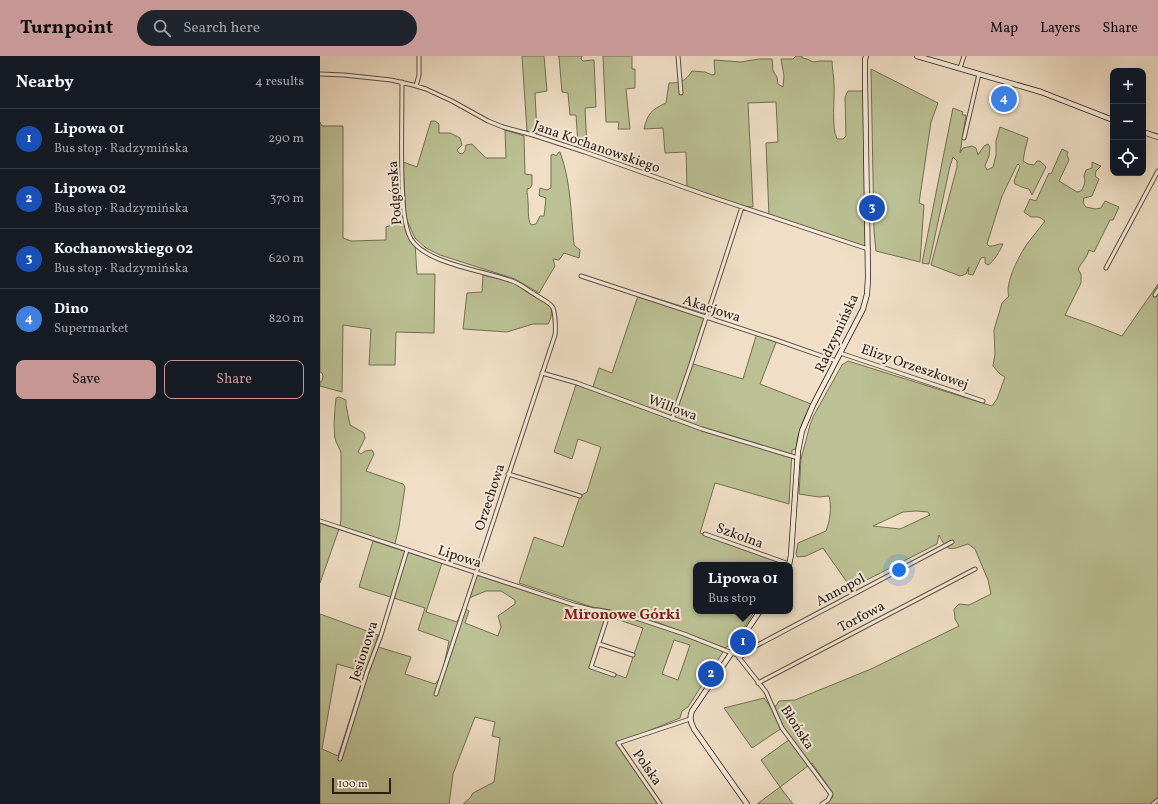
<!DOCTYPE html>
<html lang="en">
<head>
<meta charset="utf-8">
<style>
  :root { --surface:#171b24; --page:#20242c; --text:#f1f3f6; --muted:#9ea1a6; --line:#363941; --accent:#c59692 }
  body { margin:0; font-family:Vollkorn,serif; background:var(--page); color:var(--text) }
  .controls { position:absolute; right:12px; top:12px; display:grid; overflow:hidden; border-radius:8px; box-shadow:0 4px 16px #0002 }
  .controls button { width:36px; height:36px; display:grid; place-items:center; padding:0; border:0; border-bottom:1px solid var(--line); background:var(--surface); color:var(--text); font:20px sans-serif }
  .scale { position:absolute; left:12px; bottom:10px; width:59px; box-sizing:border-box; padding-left:4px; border:2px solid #2a1d16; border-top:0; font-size:11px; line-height:14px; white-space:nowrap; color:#2a1d16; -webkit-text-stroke:3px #f5eada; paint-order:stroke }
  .you { position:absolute; left:579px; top:514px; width:14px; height:14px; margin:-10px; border:3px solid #fff; border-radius:50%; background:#1a73e8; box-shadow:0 0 0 6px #1a73e833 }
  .badge { display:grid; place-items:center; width:26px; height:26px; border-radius:50%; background:var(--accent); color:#fff; font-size:13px; font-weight:700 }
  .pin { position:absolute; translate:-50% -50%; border:2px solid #fff; box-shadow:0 1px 4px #0006 }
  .popup { position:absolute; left:373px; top:506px; width:100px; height:52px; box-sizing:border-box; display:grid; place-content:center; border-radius:8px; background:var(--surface); filter:drop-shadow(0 1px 3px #0005); font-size:13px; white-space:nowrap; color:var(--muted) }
  .popup b { font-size:15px; color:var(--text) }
  .popup::after { content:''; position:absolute; left:50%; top:100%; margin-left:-8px; border:8px solid transparent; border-top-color:var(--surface) }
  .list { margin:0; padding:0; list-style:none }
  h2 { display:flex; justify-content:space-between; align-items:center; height:52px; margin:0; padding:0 16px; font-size:17px }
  h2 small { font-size:13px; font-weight:400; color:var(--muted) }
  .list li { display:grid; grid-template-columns:26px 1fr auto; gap:12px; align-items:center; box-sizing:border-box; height:60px; padding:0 16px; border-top:1px solid var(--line) }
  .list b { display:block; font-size:15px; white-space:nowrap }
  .list p { margin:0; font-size:13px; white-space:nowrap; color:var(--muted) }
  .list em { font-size:13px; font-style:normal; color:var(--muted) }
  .actions { display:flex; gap:8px; padding:12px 16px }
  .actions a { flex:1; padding:9px 0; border:1px solid var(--accent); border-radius:8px; text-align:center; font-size:14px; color:var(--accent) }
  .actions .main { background:var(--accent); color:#111 }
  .icon { flex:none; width:22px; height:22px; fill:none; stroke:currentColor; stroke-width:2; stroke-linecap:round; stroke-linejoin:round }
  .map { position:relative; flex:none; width:838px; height:748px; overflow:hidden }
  header { display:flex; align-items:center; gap:24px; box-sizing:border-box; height:56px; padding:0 20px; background:var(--accent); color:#111 }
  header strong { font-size:19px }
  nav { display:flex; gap:22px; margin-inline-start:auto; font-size:14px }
  .search { width:280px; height:36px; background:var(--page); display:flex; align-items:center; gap:10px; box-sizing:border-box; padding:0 14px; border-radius:22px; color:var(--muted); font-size:15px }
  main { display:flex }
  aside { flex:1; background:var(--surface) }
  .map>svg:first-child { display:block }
  .green { fill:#bbc194; stroke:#726f55; fill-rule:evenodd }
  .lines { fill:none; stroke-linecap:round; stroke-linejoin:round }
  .street-casing { stroke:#5c4e42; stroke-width:5 }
  .secondary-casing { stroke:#2a1d16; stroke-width:6 }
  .street { stroke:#f5eada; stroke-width:3 }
  .secondary { stroke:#f5eada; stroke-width:4.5 }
  .labels { text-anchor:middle; stroke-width:4; stroke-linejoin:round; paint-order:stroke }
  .street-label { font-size:14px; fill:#2a1d16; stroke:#f5eada }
  .neighbourhood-label { font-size:15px; font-weight:bold; fill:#7a1f14; stroke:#f5eada }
</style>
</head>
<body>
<header>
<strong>Turnpoint</strong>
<div class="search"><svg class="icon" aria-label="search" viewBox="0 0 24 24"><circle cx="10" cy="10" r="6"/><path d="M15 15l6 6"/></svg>Search here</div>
<nav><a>Map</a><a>Layers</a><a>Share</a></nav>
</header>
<main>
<aside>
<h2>Nearby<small>4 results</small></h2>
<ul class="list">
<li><span class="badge" style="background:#1a4fb4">1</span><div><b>Lipowa 01</b><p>Bus stop · Radzymińska</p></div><em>290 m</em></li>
<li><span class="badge" style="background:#1a4fb4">2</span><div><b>Lipowa 02</b><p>Bus stop · Radzymińska</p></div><em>370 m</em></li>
<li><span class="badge" style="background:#1a4fb4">3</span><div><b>Kochanowskiego 02</b><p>Bus stop · Radzymińska</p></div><em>620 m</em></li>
<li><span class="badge" style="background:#3f7fe0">4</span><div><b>Dino</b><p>Supermarket</p></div><em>820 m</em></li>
</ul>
<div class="actions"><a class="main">Save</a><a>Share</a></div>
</aside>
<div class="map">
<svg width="838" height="748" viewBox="0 0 838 748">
  <rect width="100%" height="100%" fill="#f0dfc6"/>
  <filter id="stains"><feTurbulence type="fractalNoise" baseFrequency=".005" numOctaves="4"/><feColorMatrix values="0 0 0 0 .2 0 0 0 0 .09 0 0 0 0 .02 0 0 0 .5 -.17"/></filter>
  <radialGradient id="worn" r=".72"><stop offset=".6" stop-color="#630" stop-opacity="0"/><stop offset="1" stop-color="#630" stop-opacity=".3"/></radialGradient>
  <path class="green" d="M202,0h22l3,35 -12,2 2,41 -10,-3z
    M238,0h24l-1,3 2,2 11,-1 2,47 -11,1 2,39 -9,-3 -2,-29h-6l-2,-22 -6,-1 -3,-35z
    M283,0h29v13h3v19l-9,1 4,40h-12l1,-7h-13z
    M476,0h6v2l5,1 6,3 7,-1h12c0,8 2,15 2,23 1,14 -3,43 3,55h6l3,-3 -1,-39 3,-6h17l2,157 -98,-32 -3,-73 12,-1 -2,-40 -28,1 5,104 -13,-1 -53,-18 -1,-36 -21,1 -2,-25 -19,1c4,-16 7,-19 22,-26l3,-20c11,0 16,-1 23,-12l13,1 7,3 3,-1 -1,-14 27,2 18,-3h13l1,12 4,6 1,7 5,3 1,-11 -3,-17h12z
    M551,13l67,34 -7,19 -12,81 5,2 -4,57 -44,-11 -2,-20z
    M633,52l10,4 -1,3h4l-6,38 3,-5 9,-2 4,2 2,7 6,-9 4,-2 2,3 -1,9 -4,10 2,4 6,-3 3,-12v-14l4,-14 28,11 -3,12 -2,11 5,3 6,1 3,-4h3l6,6 -14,28 -3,-6c-6,-1 -9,-3 -14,-5l-1,-3 6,-15 -2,-2 -1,1 -15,31 -15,48 2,2c5,1 9,-3 14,-2 -2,5 -10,19 -15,21l-3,-2v-6l-4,1 -8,17 -5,-1 1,-7 -3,7 -6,2 -29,-11 26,-98v-6l-4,-4 -3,9 -21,98 -7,-1z
    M111,65h4l4,3v9h11l10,5 2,7 -5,5 2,3 3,1 3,-3 1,-6 6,-1 14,14h20l-1,-28 19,6 1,38 7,1v10l-2,3 -3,1c0,5 1,8 1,13 1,8 -1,16 3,23l5,-1 4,-8h4l2,-18 -6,-2 -1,-1 1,-7 7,2 4,-2v-33l2,-1 3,2 3,-4h1c11,30 11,62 14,93l6,5 -1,8 -15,-5 -5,7 -6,-1 2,7 -16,27 -24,-14 -75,-24 -14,-7 -11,-10 -9,-20 -3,-56 14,5z
    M0,66l2,4h21v112l8,3 35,-1v-13l9,-3v-5l9,1 2,12 9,11 2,31h18l-1,59 -38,-1 -1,33h-26l2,-36 -28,-4 -1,67 -22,-6v-4l2,-1 1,-5 -1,-3 -2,-1z
    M742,93l6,3 -1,3 2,5 -10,21 18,11 4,-1c3,-5 5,-9 3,-15l2,-6 6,-2v-6l9,4 -5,5 -1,5 4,3 -7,17 -8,2 -1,5 3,4 9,2 6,-1 4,-7 14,6 -6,13h-3l-16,32 -5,-2c-2,8 -7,12 -11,19l3,5v9l-16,32 26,9 31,12 36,-52v514l-7,6h-327l9,-7 -1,-5 -20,-29 -32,24 13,17h-36l23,-17 -19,-27 29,-21 -8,-11 -30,20 -28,-40 40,-10 15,20 -4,-11 4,-6 16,-1 76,-31 88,-43 -4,-7 -1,-10 5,-5 10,1 22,-11 -3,-14 -13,-31 -7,-5c-18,6 -20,9 -29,-9l-2,9 -86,44 -28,-40 -17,8 -9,1 -1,-3 2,-11 28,-12c4,-11 6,-23 3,-35l-10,1 -20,-3 2,-35 9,-34 3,-8 29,-52 6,-4 144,45 5,-7 8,-22 -5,-3 -7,-8 2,-12 -1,-24 8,-27 7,-7c-5,-12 11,-42 18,-52 6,-8 12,-15 18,-23l-6,-4h-8l-7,-5 6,-13 6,2 13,-28 2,1zM596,455l12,1 2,3 -30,14 -27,-3 30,-14z
    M163,219l31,7 35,21c4,6 3,15 -1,21h-15l-26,8 -44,-3 4,-36 15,-1z
    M319,237l68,21 -17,49 53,16 14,-46 20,7 -17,44 51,20c-7,14 -14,29 -15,45l-4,1 -3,54 -74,-21 -15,50 80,29v3h-84v46h59l-21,31 -9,6 -71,-27 -38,-10 -24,-4 -73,-24 15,-46 29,10 17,-51 7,-4 14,-45 -23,-8 -6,20 -18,-7 22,-67 16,5 7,-22 13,5z
    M19,341l7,3v5l4,20 14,8 1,5 -7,14 3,2 4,-3 7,-1 2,4 -8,17 37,13 2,3 -6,40 -4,17 -55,-18 1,-7v-66c-1,-5 -5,-9 -6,-15 -2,-13 0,-27 1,-40z
    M0,466l19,7 -19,54z
    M53,485l69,22 -16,49 31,10 6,-15 6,4 -4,12 33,13 3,-9 -3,-11 17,-12v-4l-14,-9h-15l-17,7 8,-23 118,39 2,2 8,3 -15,46 36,13 17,-50 -42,-14v-2c41,6 80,23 119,38l3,2 -35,55 -6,4 -2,7 -61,25 42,61h-198l7,-6 3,-5 21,-11 6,-44 -8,-2 3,-14 -20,-5 -22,57 -4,30h-129v-190l58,21 -3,11 36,11 -6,17 30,10 7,-9 7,-34 -31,-11 7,-22 -66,-21zM354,584l16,5 -12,35 -16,-6zM17,608l28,8 -27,84 -16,-7z"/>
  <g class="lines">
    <g class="street-casing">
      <path id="street" d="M358,0l3,37
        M640,12l4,-12
        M0,18l24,1 47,5 22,5 13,4 26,12 36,20 15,6 30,8 52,17 121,43 162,54
        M82,26c0,34 -1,67 0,100 1,17 1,42 9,57 15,25 75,32 101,42 9,3 16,10 24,14 5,4 14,7 17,13 2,5 3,20 2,27l-119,359
        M96,30l3,-11v-19
        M644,82l15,-64
        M786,212l52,-97
        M261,220l195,64 60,21
        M835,239l3,-5
        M520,297l143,48
        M222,317l35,10 125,46 96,29
        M352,363l19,-55 51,-157
        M188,418l72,22
        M0,465l254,84 20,5h4l32,6 54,18 53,21 29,37 16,36 49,66 -3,6 -6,4
        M385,478l84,30
        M274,554l13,8 -16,49 23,8
        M279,588l34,11
        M419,602l13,-10 200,-106
        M438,627l217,-114
        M20,703l27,-87 14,-37 26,-85
        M340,748l-42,-61 72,-24
        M833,748l5,-4"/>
    </g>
    <g class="secondary-casing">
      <path id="secondary" d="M597,0l124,36 72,28
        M823,76l15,5
        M469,509l2,-10 7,-104 4,-20 11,-26 50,-96 4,-15 1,-16 -3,-201v-17l1,-4
        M427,748l-53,-75c-3,-6 -5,-11 -2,-18l68,-100"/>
    </g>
    <use href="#street" class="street"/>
    <use href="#secondary" class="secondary"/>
  </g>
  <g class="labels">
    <g class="street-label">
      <text transform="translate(277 90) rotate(19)" y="5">Jana Kochanowskiego</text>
      <text transform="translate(74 137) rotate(-94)" y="5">Podgórska</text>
      <text transform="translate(392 252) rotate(18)" y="5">Akacjowa</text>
      <text transform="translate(516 277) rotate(-65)" y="5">Radzymińska</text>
      <text transform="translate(595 310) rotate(19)" y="5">Elizy Orzeszkowej</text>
      <text transform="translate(353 351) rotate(20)" y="5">Willowa</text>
      <text transform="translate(169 441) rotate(-72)" y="5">Orzechowa</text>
      <text transform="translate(420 479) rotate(20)" y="5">Szkolna</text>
      <text transform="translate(140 500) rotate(18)" y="5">Lipowa</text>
      <text transform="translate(520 533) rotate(-28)" y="5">Annopol</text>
      <text transform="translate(541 560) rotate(-28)" y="5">Torfowa</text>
      <text transform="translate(43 595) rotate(-72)" y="5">Jesionowa</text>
      <text transform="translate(478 671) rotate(57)" y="5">Błońska</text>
      <text transform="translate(328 711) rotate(55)" y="5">Polska</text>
    </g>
    <g class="neighbourhood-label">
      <text x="302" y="563">Mironowe Górki</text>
    </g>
  </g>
  <rect width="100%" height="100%" filter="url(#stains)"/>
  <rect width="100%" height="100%" fill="url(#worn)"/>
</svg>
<div class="controls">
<button>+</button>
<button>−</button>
<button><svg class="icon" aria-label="locate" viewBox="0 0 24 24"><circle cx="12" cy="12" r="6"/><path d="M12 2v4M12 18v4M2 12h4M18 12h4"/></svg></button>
</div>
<div class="scale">100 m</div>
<div class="you"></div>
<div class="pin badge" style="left:423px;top:586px;background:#1a4fb4">1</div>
<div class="popup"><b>Lipowa 01</b>Bus stop</div>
<div class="pin badge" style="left:391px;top:618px;background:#1a4fb4">2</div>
<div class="pin badge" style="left:552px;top:152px;background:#1a4fb4">3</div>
<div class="pin badge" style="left:684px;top:43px;background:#3f7fe0">4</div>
</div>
</main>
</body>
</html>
